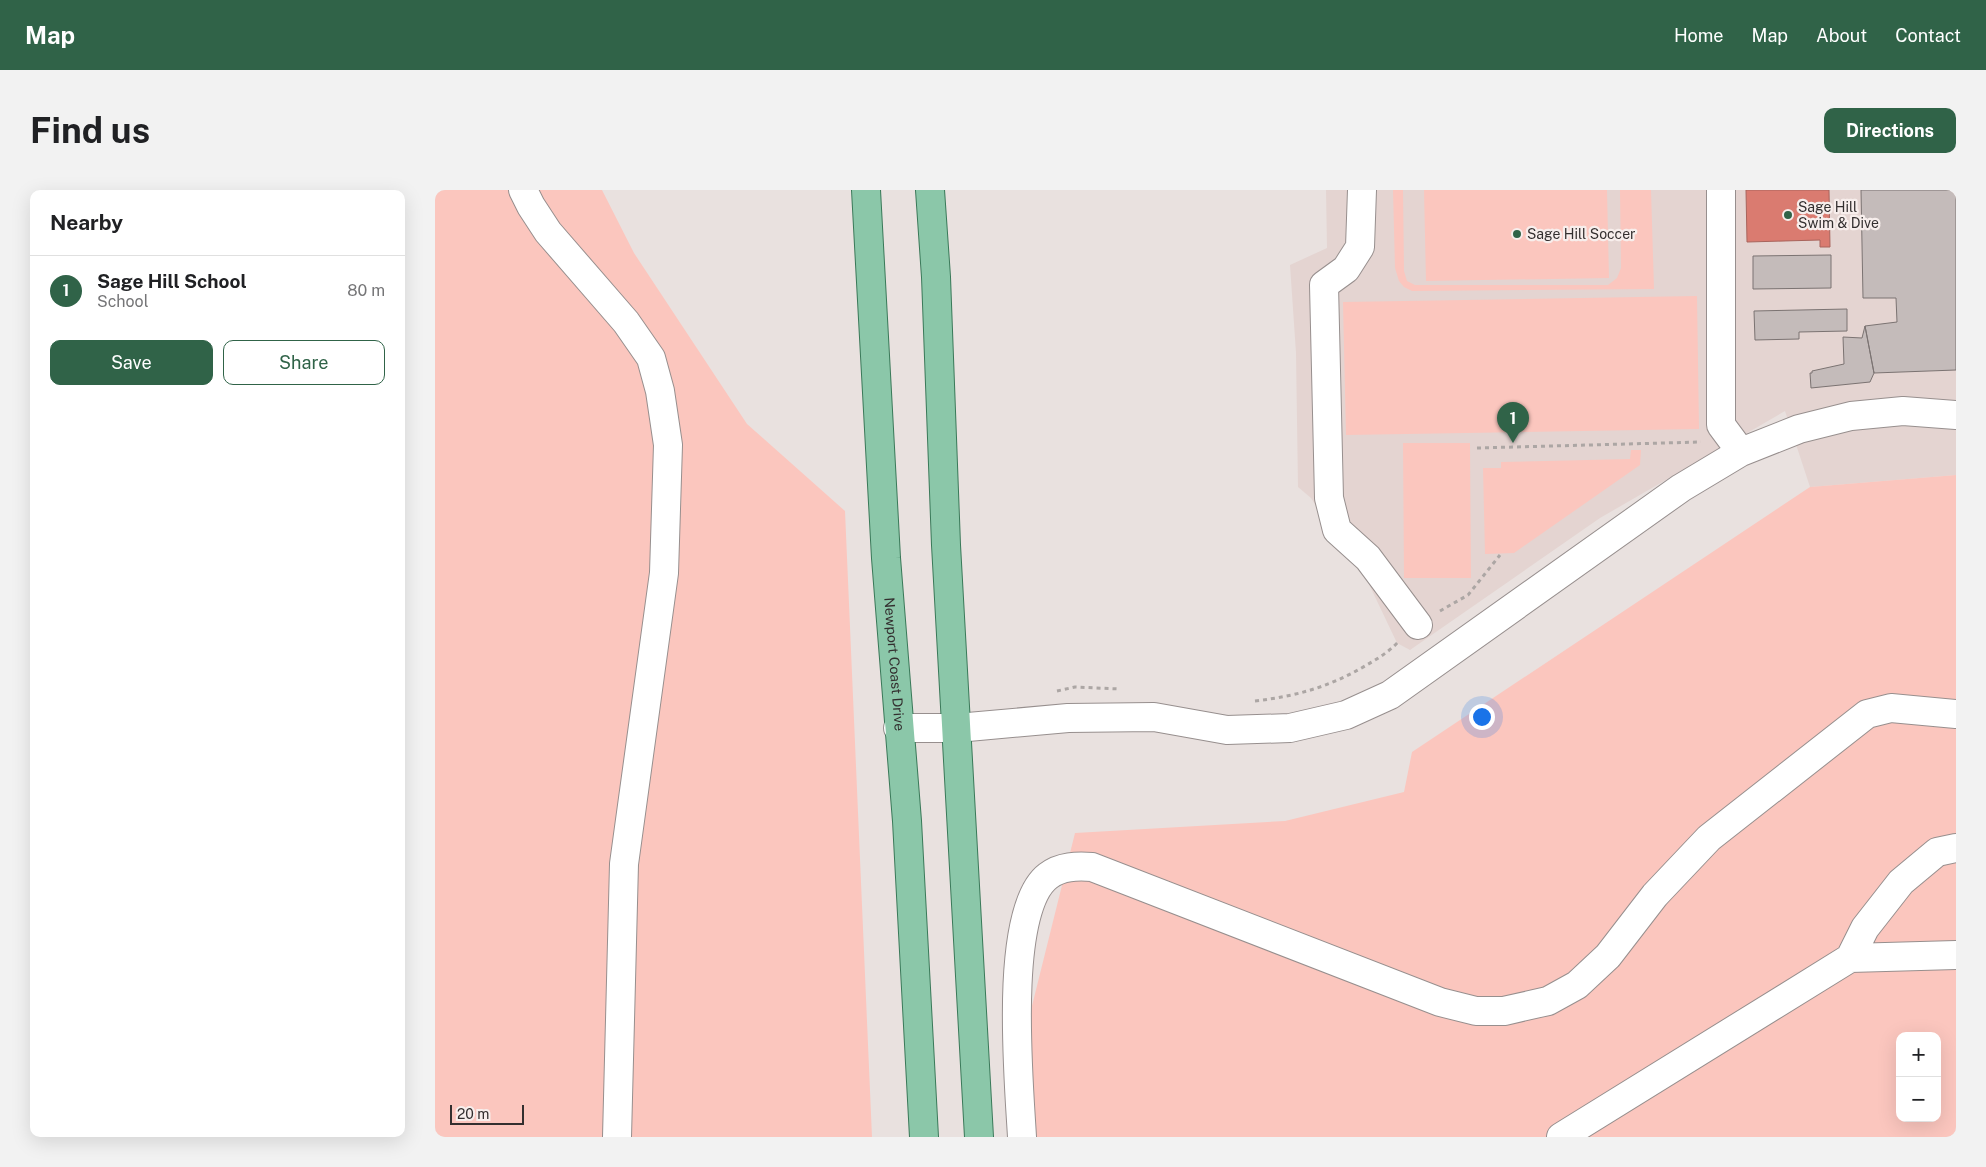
<!DOCTYPE html>
<html lang="en">
<head>
<meta charset="utf-8">
<style>
  :root { --surface:#fff; --page:#f2f2f2; --text:#202124; --muted:#757577; --line:#e0e0e0; --accent:#306348 }
  body { margin:0; font-family:"Public Sans",sans-serif; background:var(--page); color:var(--text) }
  .controls { position:absolute; right:15px; bottom:15px; display:grid; overflow:hidden; border-radius:10px; box-shadow:0 5px 20px #0002 }
  .controls button { width:45px; height:45px; display:grid; place-items:center; padding:0; border:0; border-bottom:1px solid var(--line); background:var(--surface); color:var(--text); font:25px sans-serif }
  .scale { position:absolute; left:15px; bottom:12px; width:74px; box-sizing:border-box; padding-left:5px; border:2px solid #332f2f; border-top:0; font-size:14px; line-height:18px; white-space:nowrap; color:#332f2f; -webkit-text-stroke:4px #f7eeec; paint-order:stroke }
  .you { position:absolute; left:1046px; top:526px; width:18px; height:18px; margin:-12px; border:4px solid #fff; border-radius:50%; background:#1a73e8; box-shadow:0 0 0 8px #1a73e833 }
  .badge { display:grid; place-items:center; width:32px; height:32px; border-radius:50%; background:var(--accent); color:#fff; font-size:16px; font-weight:700 }
  .pin { position:absolute; translate:-50% -41px; filter:drop-shadow(0 1px 2px #0008) }
  .pin::after { content:''; position:absolute; top:26px; width:18px; height:15px; background:inherit; clip-path:polygon(0 0,100% 0,50% 100%) }
  .list { margin:0; padding:0; list-style:none }
  h2 { display:flex; justify-content:space-between; align-items:center; height:65px; margin:0; padding:0 20px; font-size:21px }
  h2 small { font-size:16px; font-weight:400; color:var(--muted) }
  .list li { display:grid; grid-template-columns:32px 1fr auto; gap:15px; align-items:center; box-sizing:border-box; height:70px; padding:0 20px; border-top:1px solid var(--line) }
  .list b { display:block; font-size:19px; white-space:nowrap }
  .list p { margin:0; font-size:16px; white-space:nowrap; color:var(--muted) }
  .list em { font-size:16px; font-style:normal; color:var(--muted) }
  .actions { display:flex; gap:10px; padding:15px 20px }
  .actions a { flex:1; padding:11px 0; border:1px solid var(--accent); border-radius:10px; text-align:center; font-size:18px; color:var(--accent) }
  .actions .main { background:var(--accent); color:#fff }
  .map { position:relative; flex:none; width:1521px; height:947px; overflow:hidden; border-radius:10px }
  header { display:flex; align-items:center; gap:30px; box-sizing:border-box; height:70px; padding:0 25px; background:var(--accent); color:#fff }
  header strong { font-size:24px }
  nav { display:flex; gap:28px; margin-inline-start:auto; font-size:18px }
  .intro { display:flex; align-items:center; justify-content:space-between; box-sizing:border-box; height:120px; padding:0 30px }
  h1 { margin:0; font-size:35px }
  .button { padding:12px 22px; border-radius:10px; background:var(--accent); color:#fff; font-size:18px; font-weight:700 }
  main { display:flex; gap:30px; padding:0 30px }
  aside { flex:1; background:var(--surface); border-radius:10px; box-shadow:0 5px 20px #0002 }
  .map>svg:first-child { display:block }
  .built { fill:#e4d4d1 }
  .green { fill:#fbc6be; fill-rule:evenodd }
  .water { fill:#da7b70; stroke:#a8645c }
  .building { fill:#c4bbba; stroke:#7b7372 }
  .lines { fill:none; stroke-linecap:round; stroke-linejoin:round }
  .minor-casing { stroke:#978f8e; stroke-width:30 }
  .major-casing { stroke:#3a7959; stroke-width:30 }
  .path { stroke:#aca6a4; stroke-width:3; stroke-dasharray:4 4; stroke-linecap:butt }
  .minor { stroke:#fff; stroke-width:28 }
  .major { stroke:#8bc7a9; stroke-width:28 }
  .poi-dot { fill:#306348; stroke:#f7eeec; stroke-width:2 }
  .labels { text-anchor:middle; stroke-width:4.5; stroke-linejoin:round; paint-order:stroke }
  .poi-label { font-size:14px; fill:#332f2f; stroke:#f7eeec; text-anchor:start }
  .street-label { font-size:14px; fill:#332f2f; stroke:#f7eeec }
</style>
</head>
<body>
<header>
<strong>Map</strong>
<nav><a>Home</a><a>Map</a><a>About</a><a>Contact</a></nav>
</header>
<div class="intro"><h1>Find us</h1><a class="button">Directions</a></div>
<main>
<aside>
<h2>Nearby<small></small></h2>
<ul class="list">
<li><span class="badge">1</span><div><b>Sage Hill School</b><p>School</p></div><em>80 m</em></li>
</ul>
<div class="actions"><a class="main">Save</a><a>Share</a></div>
</aside>
<div class="map">
<svg width="1521" height="947" viewBox="0 0 1521 947">
  <rect width="100%" height="100%" fill="#e9e1df"/>
  <path class="built" d="M891,0h630v285l-146,12 -25,-76 -185,107 -190,132 -13,-7 -40,-84 -30,-36 -16,-25 -13,-11 -2,-134 -6,-88 37,-17z"/>
  <path class="green" d="M0,0h167l32,63 113,171 98,87 27,626h-437z
    M958,0h10l1,81 3,10 8,4h193l9,-7 4,-10 -1,-78h31l3,99 -242,2 -8,-4 -5,-6 -4,-13z
    M989,0h183l2,88 -183,3z
    M1262,106l2,133 -353,6 -3,-133z
    M968,253h67l1,135h-67z
    M1196,260h10l-1,15 -126,88 -29,1 -2,-86h18v-6l129,-3z
    M1521,285v662h-922l-7,-111 48,-193 210,-12 119,-29 8,-40 398,-265zM1465,846h37v82h-37z"/>
  <path class="water" d="M1311,0h83l1,57h-10v-7l-73,2z"/>
  <path class="building" d="M1426,0h95v180l-82,3 -9,-47 32,-4 -1,-24h-33z
    M1396,65v33l-78,1v-33z
    M1412,119v22l-48,1v7l-44,1 -1,-29z
    M1430,136l9,47 -4,9 -59,6 -1,-15h2v-2l32,-7 -1,-27 19,1z"/>
  <g class="lines">
    <g class="minor-casing">
      <path id="minor" d="M88,0l8,16 17,26 78,90 25,36 9,33 8,54 -4,128 -40,291 -7,273
        M927,0l-2,57 -14,22 -22,16 5,213 8,32 31,28 50,67
        M1286,0v235l20,27
        M463,538h59l111,-10 86,-1 73,13 63,-2 56,-13 44,-20 291,-207 60,-36 58,-23 52,-13 52,-5 53,4
        M1415,768l15,-30 36,-46 36,-30 19,-4
        M587,947c-3,-54 -19,-227 26,-261 13,-10 29,-10 44,-9l348,135 36,9h28l44,-10 29,-16 31,-29 47,-61 54,-57 158,-124 24,-6 65,6
        M1126,947l289,-179 106,-3"/>
    </g>
    <g class="major-casing">
      <g id="major">
        <path id="s1" d="M431,0l20,368 21,263 17,316"/>
        <path d="M495,0l6,87 10,268 33,592"/>
      </g>
    </g>
    <path class="path" d="M1042,258l224,-6
      M1005,421l28,-16 32,-40
      M622,501l18,-4 45,2
      M820,511c42,-5 74,-14 110,-35 12,-7 24,-14 34,-25"/>
    <use href="#minor" class="minor"/>
    <use href="#major" class="major"/>
  </g>
  <g class="poi-dot">
    <circle cx="1353" cy="25" r="5"/>
    <circle cx="1082" cy="44" r="5"/>
  </g>
  <g class="labels">
    <g class="poi-label">
      <text x="1363" y="22">Sage Hill<tspan x="1363" dy="16">Swim &amp; Dive</tspan></text>
      <text x="1092" y="49">Sage Hill Soccer</text>
    </g>
    <g class="street-label">
      <text dy="5" stroke="none"><textPath href="#s1" startOffset="475">Newport Coast Drive</textPath></text>
    </g>
  </g>
</svg>
<div class="controls">
<button>+</button>
<button>−</button>
</div>
<div class="scale">20 m</div>
<div class="you"></div>
<div class="pin badge" style="left:1078px;top:253px">1</div>
</div>
</main>
</body>
</html>
